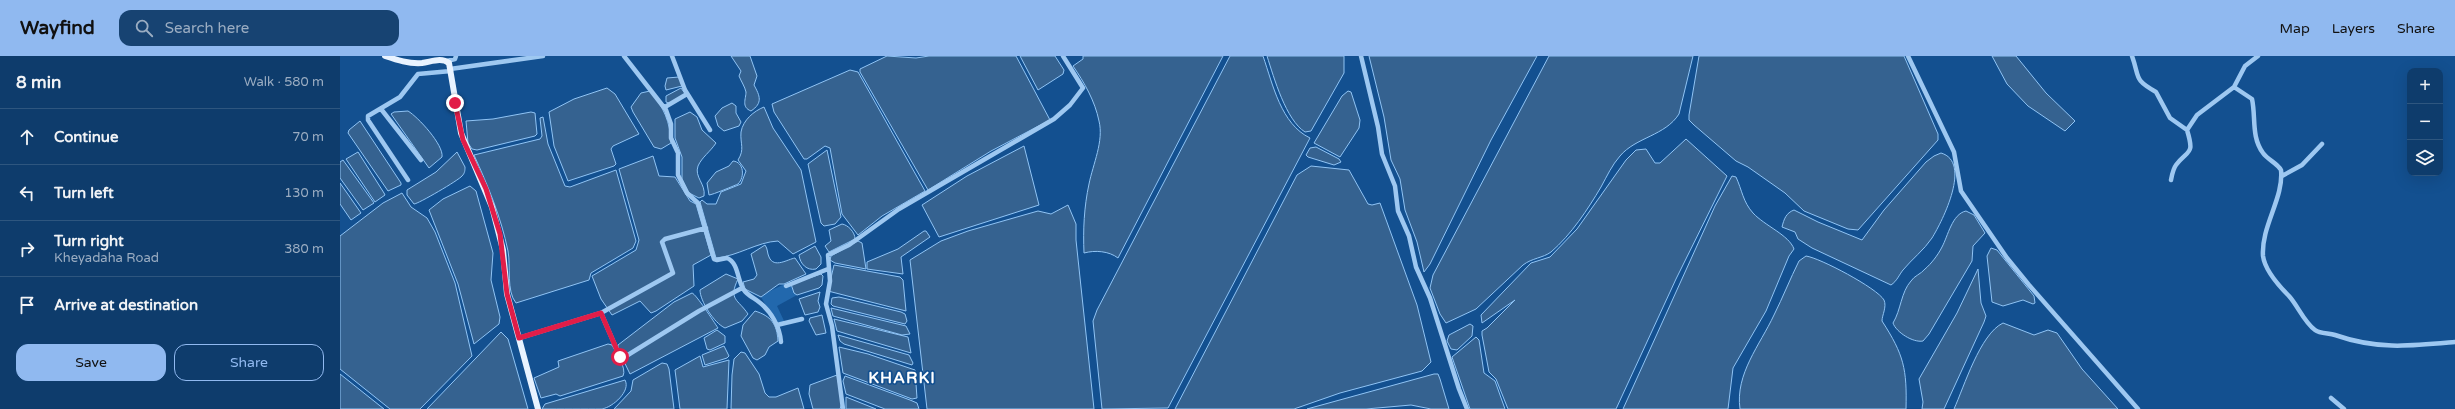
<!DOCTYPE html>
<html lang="en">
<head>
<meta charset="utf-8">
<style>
  :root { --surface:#0e3c6c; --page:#174372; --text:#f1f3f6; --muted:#9badc2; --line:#2e567f; --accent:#90b9f0 }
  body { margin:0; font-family:"Varela Round",sans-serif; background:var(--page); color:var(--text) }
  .controls { position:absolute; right:12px; top:12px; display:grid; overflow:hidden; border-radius:8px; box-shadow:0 4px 16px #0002 }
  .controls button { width:36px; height:36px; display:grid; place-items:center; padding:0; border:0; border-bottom:1px solid var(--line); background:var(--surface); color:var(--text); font:20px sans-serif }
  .stop { position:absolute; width:12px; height:12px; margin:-9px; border:3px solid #e11d48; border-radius:50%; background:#fff }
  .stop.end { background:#e11d48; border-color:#fff; box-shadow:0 1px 4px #0008 }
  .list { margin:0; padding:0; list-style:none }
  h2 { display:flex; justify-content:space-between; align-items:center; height:52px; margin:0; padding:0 16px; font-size:17px }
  h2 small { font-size:13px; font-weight:400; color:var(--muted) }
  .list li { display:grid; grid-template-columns:26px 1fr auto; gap:12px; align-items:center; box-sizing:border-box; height:56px; padding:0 16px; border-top:1px solid var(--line) }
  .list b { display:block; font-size:15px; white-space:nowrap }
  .list p { margin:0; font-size:13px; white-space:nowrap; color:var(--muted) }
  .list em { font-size:13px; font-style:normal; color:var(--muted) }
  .actions { display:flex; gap:8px; padding:12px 16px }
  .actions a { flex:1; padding:9px 0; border:1px solid var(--accent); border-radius:12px; text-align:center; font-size:14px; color:var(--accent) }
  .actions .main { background:var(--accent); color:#111 }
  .icon { flex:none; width:22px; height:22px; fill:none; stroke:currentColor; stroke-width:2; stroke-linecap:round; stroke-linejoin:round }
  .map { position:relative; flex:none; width:2115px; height:353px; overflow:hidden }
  header { display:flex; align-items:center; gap:24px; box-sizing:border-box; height:56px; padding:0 20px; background:var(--accent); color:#111 }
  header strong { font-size:19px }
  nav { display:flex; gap:22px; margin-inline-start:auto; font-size:14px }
  .search { width:280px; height:36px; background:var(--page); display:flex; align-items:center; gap:10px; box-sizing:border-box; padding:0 14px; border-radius:12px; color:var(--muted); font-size:15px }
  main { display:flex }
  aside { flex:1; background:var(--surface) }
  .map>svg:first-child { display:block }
  .green { fill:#2268ad }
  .water { fill:#356290; stroke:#90c4f5 }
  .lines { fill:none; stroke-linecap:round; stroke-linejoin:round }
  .minor { stroke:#9ec8f1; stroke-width:4.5 }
  .major { stroke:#e9f3ff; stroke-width:6 }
  .route { stroke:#e11d48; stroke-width:5 }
  .labels { text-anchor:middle; stroke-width:3.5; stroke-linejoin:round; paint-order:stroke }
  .district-label { font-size:16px; font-weight:bold; letter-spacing:1px; fill:#fff; stroke:#135090 }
</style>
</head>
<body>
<header>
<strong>Wayfind</strong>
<div class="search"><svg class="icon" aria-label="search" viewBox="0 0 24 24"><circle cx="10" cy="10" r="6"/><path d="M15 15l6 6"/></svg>Search here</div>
<nav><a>Map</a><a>Layers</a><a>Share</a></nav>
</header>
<main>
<aside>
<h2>8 min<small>Walk · 580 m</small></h2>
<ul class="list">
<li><svg class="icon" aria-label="ahead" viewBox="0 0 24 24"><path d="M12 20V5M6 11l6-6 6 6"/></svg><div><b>Continue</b></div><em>70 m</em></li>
<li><svg class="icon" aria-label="left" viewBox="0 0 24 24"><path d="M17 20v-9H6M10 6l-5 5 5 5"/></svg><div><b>Turn left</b></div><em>130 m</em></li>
<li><svg class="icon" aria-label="right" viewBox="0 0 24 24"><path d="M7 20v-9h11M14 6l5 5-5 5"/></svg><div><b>Turn right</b><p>Kheyadaha Road</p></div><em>380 m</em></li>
<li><svg class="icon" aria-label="arrive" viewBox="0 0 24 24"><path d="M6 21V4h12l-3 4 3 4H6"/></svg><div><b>Arrive at destination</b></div></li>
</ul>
<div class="actions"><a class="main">Save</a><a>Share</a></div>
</aside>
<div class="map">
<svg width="2115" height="353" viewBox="0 0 2115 353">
  <rect width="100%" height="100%" fill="#135090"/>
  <path class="green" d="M449,226l8,13 -20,11 8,17 -8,2 -16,-28c9,-7 18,-10 28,-15z"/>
  <path class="water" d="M391,0h19l7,20 -3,9c6,11 9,18 -3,26 -10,-4 -5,-12 -5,-19 -1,-5 -5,-11 -7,-16l2,-5z
    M547,0l29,2 13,-2h87l34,64 -59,31 -63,39 -68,-118v-3z
    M680,0h35l9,14 -1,4 -25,16z
    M743,0h140l-105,202c-9,-7 -23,-8 -34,-5 -1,-23 0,-46 5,-69 4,-20 15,-43 10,-63 -4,-20 -15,-39 -26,-55l10,-7z
    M890,0h33c10,29 18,68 47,82l-142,270 -66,1 -9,-88 4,-11z
    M927,0h77v17l-33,58 -6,1c-19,-12 -31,-54 -38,-76z
    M1029,0h168l-46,84 -61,124 -6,8 -7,-30 -12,-32 -5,-31 -9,-19 -7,-43z
    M1209,0h144l-14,58c-14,22 -43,23 -59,42 -8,9 -13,20 -19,31 -13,22 -30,48 -50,65 -8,6 -19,6 -28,13l-47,44 -30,14 -6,-9 -10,-26 3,-13z
    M1359,0h205l34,78v6l-80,90 -10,-1 -44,-18 -19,-18 -37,-26 -12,-6 -42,-36 -5,-5v-5z
    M1652,0h24l30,37 29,28 -10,10 -37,-25 -21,-22z
    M510,14l8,2 67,119 -43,25 -24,19 -16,-21 -12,-66 -5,-2 -18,13h-3l-30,-47 -2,-8z
    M339,21l3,9 -16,4 -1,-4 2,-8z
    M267,32l8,6 24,40 -26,12 -2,3 5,15 -2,2 -46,15 -14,-35 -5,-34 25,-13z
    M341,32l5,7 -15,9 -5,-2v-6z
    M310,35c14,17 20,30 21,52l-10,6 -7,-2 -21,-35 -2,-5 10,-14z
    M1008,35l3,1 9,28 -1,8 -19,29 -26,-14 28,-47z
    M392,47l4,3v7l5,9 -2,4 -15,5 -6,-5 -3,-10 7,-8z
    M424,51l9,21 28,42 15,72 -23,12 -15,-13c-21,1 -40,15 -62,17l-16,-56 2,-2 5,4h9l5,-12 20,-8 5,-13 -8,-11c7,-11 2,-16 3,-28 2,-12 13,-21 23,-25z
    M68,55c10,6 36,34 34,46l-13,11 -38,-54 3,-2z
    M191,56l4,1 2,21 -2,2 -58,14 -5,-1 -4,-6 -2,-22 27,-2z
    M350,56l7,5 5,13 14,13c-6,9 -14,14 -18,23 -4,11 8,18 6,30l-5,2 -10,-5 -7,-14v-22l-7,-19v-19z
    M203,61l5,27 17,42 5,1 46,-17 20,71 -3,7 -42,25 -2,7 -73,23c-10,-12 -5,-37 -8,-52 -7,-34 -20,-65 -34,-96l66,-16 2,-3 -2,-18z
    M20,65l41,62v2l-13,6 -40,-58 1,-3z
    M1346,83l41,37 -51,103 -60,130h-108l-12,-30 -7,-7 -7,-37v-4l5,-3 28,-28 -33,23 -1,-8 50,-52 19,-6 27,-28 49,-69 10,-10 10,-1 9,14h5z
    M684,90l15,59 -100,32 -17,-32 45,-29z
    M976,91l23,12 2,3 -7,3 -26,-8 -2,-2 4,-7z
    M487,94l14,67 -6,7 -11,2 -3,-3 -13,-59z
    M18,96l26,41 1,2 -10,7 -29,-43z
    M117,96l8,15c0,3 0,6 -3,9 -3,4 -44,28 -48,28l-7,-9v-5l29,-18z
    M1601,97c31,9 2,67 -9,85 -8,12 -20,21 -29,32 -4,5 -6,11 -12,15l-79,-37 -14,-9 -3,-7 -13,-5c2,-8 4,-14 12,-17l24,12 44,18 22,-30 42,-48 8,-6z
    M313,100l6,20 16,1 15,24 6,3 15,51 -18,10 1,21 -38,25 -5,2 -11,-12 -28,14 -11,-16 -9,-23 44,-26 3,-10 -20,-71z
    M3,104l31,43 -11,7 -23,-32v-16z
    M393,105c11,1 12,16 5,23 -2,1 -26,11 -29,11l-2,-12 9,-11 13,-6z
    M971,110l38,4 19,34 4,1 8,-2 37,102 14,57 -9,9 -82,22 -46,16h-119l122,-234z
    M1392,120l4,1c6,13 7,25 17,36 12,13 36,22 41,36l-5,7 -23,55 -33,57 -5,41h-105l92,-203z
    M0,127l21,30 -10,7 -11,-16z
    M130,130l6,5 17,62 -2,27 9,37 -1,7 -25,20 -16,-60 -29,-74 14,-11z
    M62,137l9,14 16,11 8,14 20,51 17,73 -52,53h-30l-50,-40v-133l43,-33z
    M728,149l8,19v16l18,169h-167l-17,-149 31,-19 27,-10 70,-20 13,3z
    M1626,155l8,4 11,18 -12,13 -1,15 -43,73 -6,7c-10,2 -27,-9 -30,-18 8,-13 8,-31 18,-42 3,-5 10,-7 14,-12 6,-5 13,-14 17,-22 6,-11 10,-33 24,-36z
    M502,168c6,1 13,8 13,15l-26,13 -4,-6 6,-5 -2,-11z
    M584,175h2l4,6 -29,20 2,17 -36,-5v-7l31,-13z
    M518,185l4,2 4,26 -31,-6 -5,-3 1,-4z
    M425,189c3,4 2,8 4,12 5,12 19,2 26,1l11,16 -22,10h-5l-18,13 -16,-8 -2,-7 11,-3 3,-4 -6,-21z
    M475,190l6,11v7l-5,5c-9,2 -16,-5 -17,-14z
    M1651,192l6,2 37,46 1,7 -2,1 -10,-4 -20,6 -11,-4 -5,-46z
    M1466,200c14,2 71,32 78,44 3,7 -2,15 -2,21 22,34 25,48 24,88h-166c-5,-35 20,-64 34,-94 9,-18 16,-36 25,-54z
    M494,209l66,12 3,3 3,31 -78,-20z
    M1638,213l3,34 5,13 -2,6 -40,87h-22l1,-7 -4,-23 38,-66z
    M386,218l12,5c-10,21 0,20 10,35l-6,7 -17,7c-11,-5 -25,-27 -25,-38z
    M481,218l2,2 -1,9 -3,3 -22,7 -3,-2 -3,-9z
    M480,236l-2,9 2,6 -2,5 -13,3 -6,-16z
    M352,237c4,1 22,29 26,35l-88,46 -12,-25v-4l56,-43z
    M499,241l62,15 4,2 2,7 -2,3 -72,-18 -2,-2 1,-6z
    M491,252l75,18 4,8 -8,1 -69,-19z
    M415,255c16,5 22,13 23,30l-9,6 -4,8 -8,5 -4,-2 -12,-22 2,-11z
    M482,259l4,18 -10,2 -7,-14 1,-3z
    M494,263l74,18 3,16 -74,-22z
    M1663,267l31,12 14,-5 9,3 25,36 36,40h-164c10,-22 26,-75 49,-86z
    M1130,268l3,2 -1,10 -15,14 -6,-1 -4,-8 2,-6z
    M377,274l8,6v7l-15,7 -3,-1 -3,-11z
    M161,276l7,7 20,70h-101z
    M498,279l71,20 4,8 -1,2 -68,-21 -4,-3z
    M1136,281l3,3 5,33 11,8 10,28h-35l-18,-52z
    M268,288l4,1c4,8 15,23 11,31l-63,20 -4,-2 -15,4 -7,-20 25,-11 -1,-6z
    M384,290l5,10 -2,2 -22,7 -3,-10z
    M499,291l29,7 44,15 3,1 2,28 -5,1 -69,-26z
    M401,296l4,1 14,21 6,19 4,4h7l22,-9 6,21h-73l1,-34 2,-16z
    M360,300l3,11 26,-7 -2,49h-47l-5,-39z
    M322,307l5,1 2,5 5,40h-60l17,-18 2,-11z
    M0,318l44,35h-44z
    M1094,318h4l2,5 9,30h-18l-20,-4 -45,4h-59z
    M497,319l5,28 -2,6h-27l-4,-15 1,-9z
    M505,320l65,24 7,3 2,6h-34l-39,-15 -3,-13z
    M285,324c6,11 -12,27 -23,29 -16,0 -42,0 -60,0l3,-5z
    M506,341l30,12h-30z"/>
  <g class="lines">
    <path class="minor" d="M284,0l42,54 5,14v14l7,15v22l9,18 11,10 16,56 3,1 10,-2c12,5 10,23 17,32 3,5 10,8 15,12 12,9 21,25 22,40
      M332,0l13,34 25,40
      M1021,0l17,71 4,27 13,32 3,25 11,25 7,31 14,31 29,91 8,20
      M1568,0l46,96 7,39 46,67 22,27 109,124
      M1792,0c8,22 1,23 24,36l14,26 17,12
      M107,5l8,-2 1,-3
      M110,13l93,-13
      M1894,31l18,12c4,18 -1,38 11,54 5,7 14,10 18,17 3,28 -20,56 -18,86 2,15 16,30 26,40 9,10 15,26 26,34 5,4 14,3 20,5 43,15 76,11 120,7
      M325,51l22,-13
      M41,53l40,51
      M1942,120l20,-11 20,-21
      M68,124l-40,-60v-4l32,-19 18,-23 33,-3
      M1831,124c1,-5 2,-11 5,-15 12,-16 19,-9 11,-35l10,-15 37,-28 11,-21 13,-10
      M446,230l42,-17
      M261,257l72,-40 -11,-31 3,-3 41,-11
      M437,269l25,-6
      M179,282l82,-25 19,44 3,1 76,-47 43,-23
      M1991,342l13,11
      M503,353l-11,-83 -6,-22 4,-23 -2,-26 21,-10 50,-36 155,-90 16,-14 13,-17 -20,-32"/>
    <path class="major" d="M45,0c12,4 24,8 37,7 9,-1 19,-6 27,0l12,70 31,74 11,43 4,44 31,115"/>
  </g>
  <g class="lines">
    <path class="route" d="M115,47l8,37 23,49 14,45 7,60 12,44 82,-25 19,44"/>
  </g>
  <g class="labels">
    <g class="district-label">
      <text x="562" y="327">KHARKI</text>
    </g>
  </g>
</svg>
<div class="controls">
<button>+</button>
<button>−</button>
<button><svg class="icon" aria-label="layers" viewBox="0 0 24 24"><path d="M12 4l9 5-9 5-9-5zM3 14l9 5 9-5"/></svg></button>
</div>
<div class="stop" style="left:280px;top:301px"></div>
<div class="stop end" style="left:115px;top:47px"></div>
</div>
</main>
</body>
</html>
